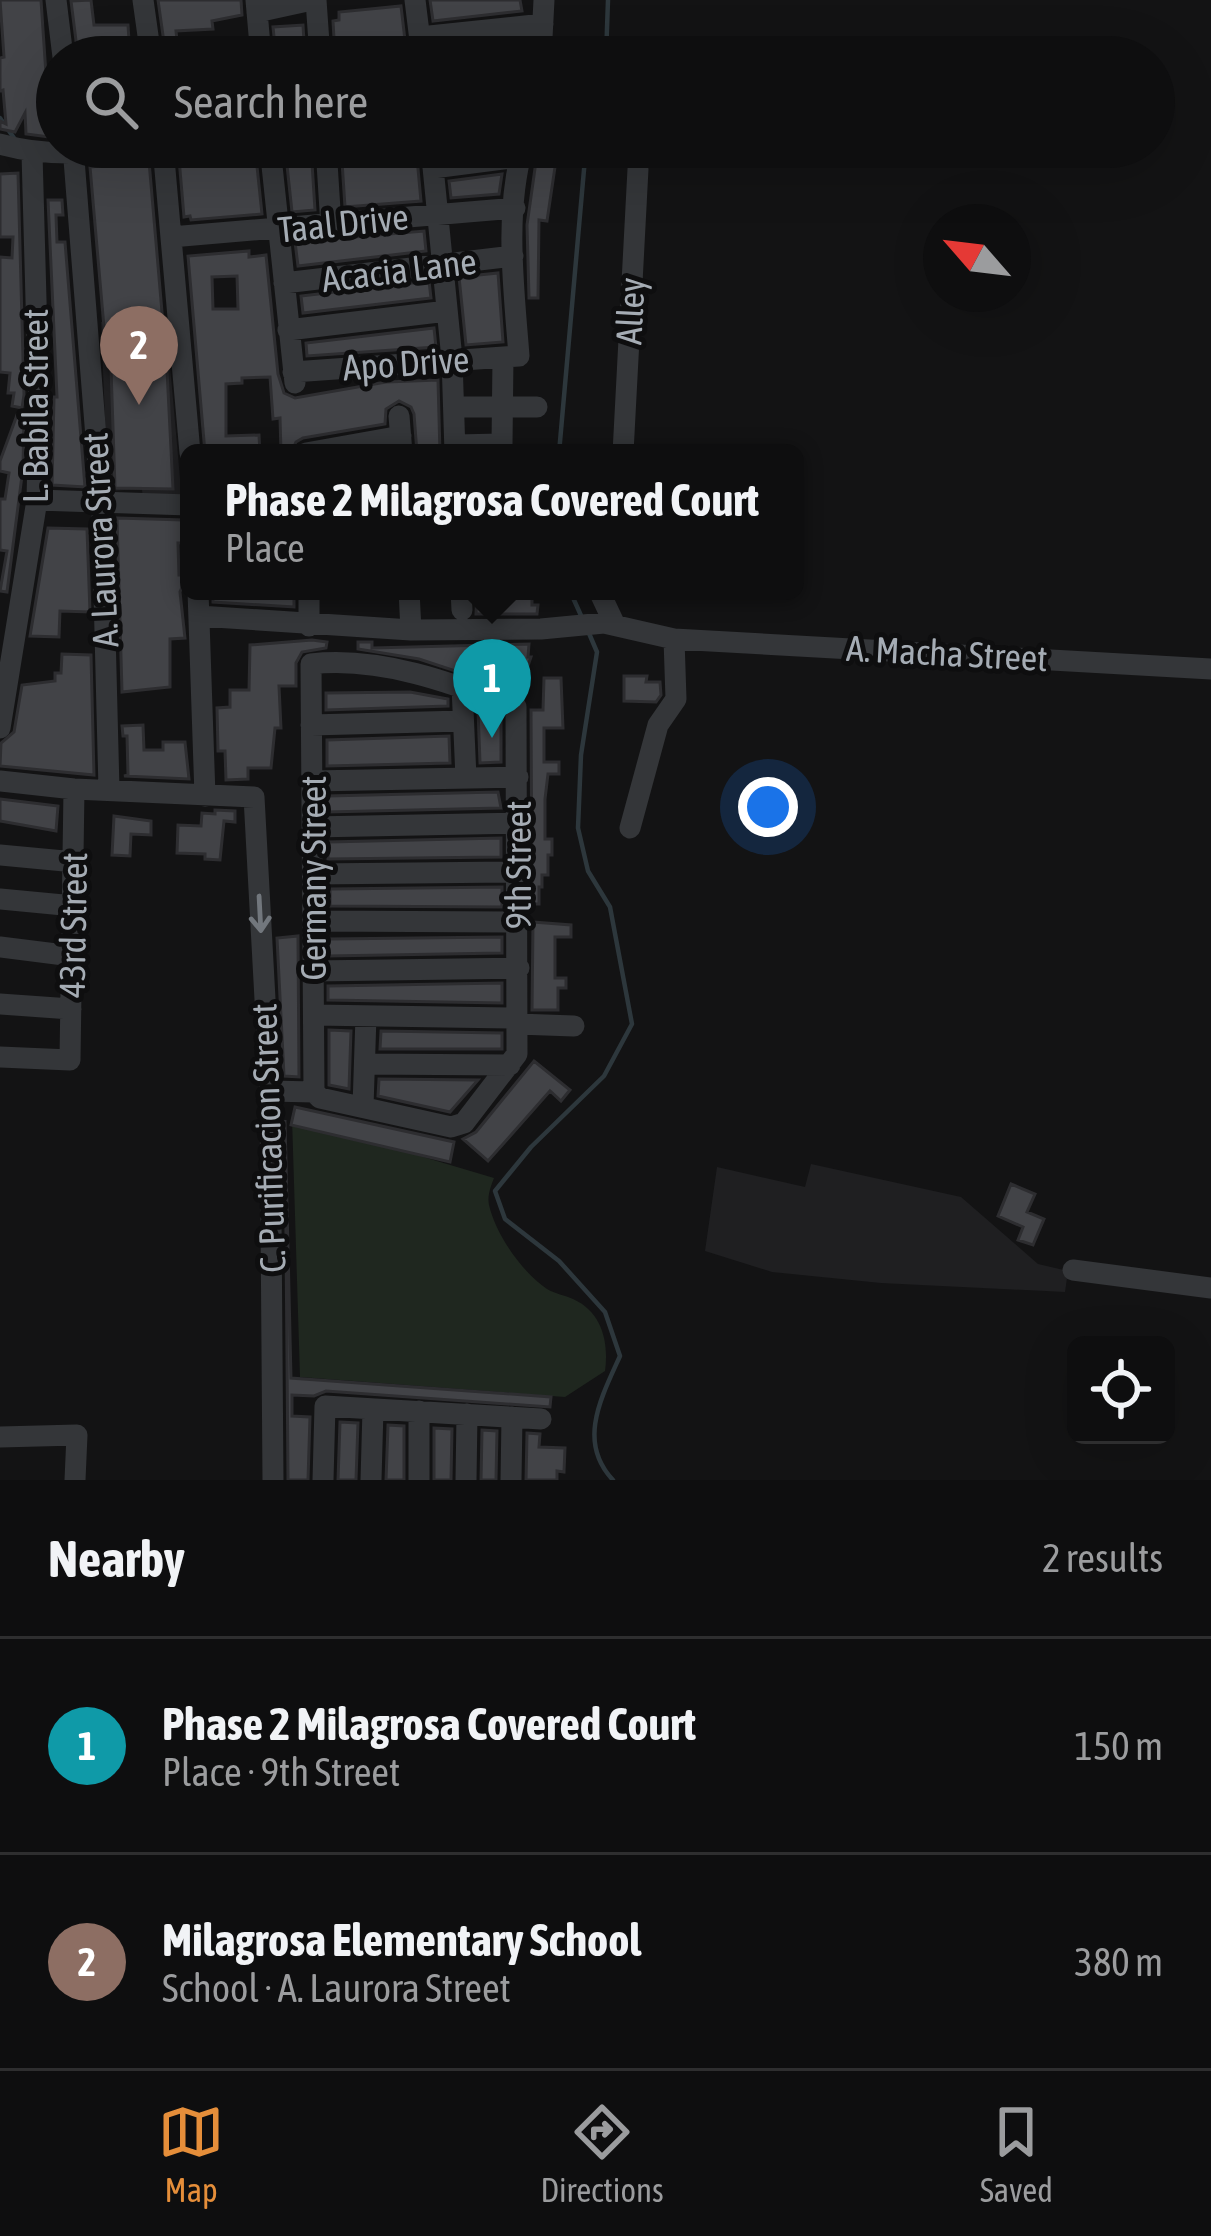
<!DOCTYPE html>
<html lang="en">
<head>
<meta charset="utf-8">
<style>
  :root { --surface:#0e0e0f; --page:#171718; --text:#f1f3f6; --muted:#9b9c9e; --line:#2e2e2f; --accent:#e58e3a }
  body { margin:0; font-family:"Asap Condensed",sans-serif; background:var(--page); color:var(--text) }
  .controls { position:absolute; right:36px; bottom:36px; display:grid; overflow:hidden; border-radius:18px; box-shadow:0 12px 48px #0002 }
  .controls button { width:108px; height:108px; display:grid; place-items:center; padding:0; border:0; border-bottom:3px solid var(--line); background:var(--surface); color:var(--text); font:60px sans-serif }
  .compass { position:absolute; left:923px; top:204px; width:108px; height:108px; border-radius:50%; background:var(--surface); box-shadow:0 12px 48px #0002; rotate:298deg }
  .you { position:absolute; left:768px; top:807px; width:42px; height:42px; margin:-30px; border:9px solid #fff; border-radius:50%; background:#1a73e8; box-shadow:0 0 0 18px #1a73e833 }
  .badge { display:grid; place-items:center; width:78px; height:78px; border-radius:50%; background:var(--accent); color:#fff; font-size:39px; font-weight:700 }
  .pin { position:absolute; translate:-50% -99px; filter:drop-shadow(0 3px 6px #0008) }
  .pin::after { content:''; position:absolute; top:63px; width:42px; height:36px; background:inherit; clip-path:polygon(0 0,100% 0,50% 100%) }
  .popup { position:absolute; left:180px; top:444px; width:624px; height:156px; box-sizing:border-box; display:grid; place-content:center; border-radius:18px; background:var(--surface); filter:drop-shadow(0 3px 9px #0005); font-size:39px; white-space:nowrap; color:var(--muted) }
  .popup b { font-size:45px; color:var(--text) }
  .popup::after { content:''; position:absolute; left:50%; top:100%; margin-left:-24px; border:24px solid transparent; border-top-color:var(--surface) }
  .list { margin:0; padding:0; list-style:none }
  h2 { display:flex; justify-content:space-between; align-items:center; height:156px; margin:0; padding:0 48px; font-size:51px }
  h2 small { font-size:39px; font-weight:400; color:var(--muted) }
  .list li { display:grid; grid-template-columns:78px 1fr auto; gap:36px; align-items:center; box-sizing:border-box; height:216px; padding:0 48px; border-top:3px solid var(--line) }
  .list b { display:block; font-size:45px; white-space:nowrap }
  .list p { margin:0; font-size:39px; white-space:nowrap; color:var(--muted) }
  .list em { font-size:39px; font-style:normal; color:var(--muted) }
  .icon { flex:none; width:66px; height:66px; fill:none; stroke:currentColor; stroke-width:2; stroke-linecap:round; stroke-linejoin:round }
  .map { position:relative; flex:none; width:1211px; height:1480px; overflow:hidden }
  .search { position:absolute; background:var(--surface); box-shadow:0 12px 48px #0002; left:36px; right:36px; top:36px; height:132px; display:flex; align-items:center; gap:30px; box-sizing:border-box; padding:0 42px; border-radius:66px; color:var(--muted); font-size:45px }
  .sheet { height:588px; background:var(--surface) }
  nav { display:flex; justify-content:space-around; align-items:center; box-sizing:border-box; height:168px; border-top:3px solid var(--line); background:var(--surface); font-size:33px; color:var(--muted) }
  nav a { display:grid; justify-items:center; gap:6px }
  nav .on { color:var(--accent) }
  .map>svg:first-child { display:block }
  .built { fill:#1f1f21 }
  .green { fill:#1f271f }
  .lines { fill:none; stroke-linecap:round; stroke-linejoin:round }
  .stream { stroke:#2d373c; stroke-width:4.5 }
  .building { fill:#424347; stroke:#2d2d30; stroke-width:3; fill-rule:evenodd }
  .minor { stroke:#343639; stroke-width:21 }
  .oneway { stroke:#72777d }
  .labels { text-anchor:middle; stroke-width:10; stroke-linejoin:round; paint-order:stroke }
  .street-label { font-size:36px; fill:#a5acb4; stroke:#0e0e0f }
</style>
</head>
<body>
<div class="map">
<svg width="1211" height="1480" viewBox="0 0 1211 1480">
  <rect width="100%" height="100%" fill="#131314"/>
  <path class="built" d="M166,320l16,181 -39,2 -1,-14 -34,2 -7,-169z
    M811,1164l150,33 77,67 30,7 -3,21 -184,-9 -109,-11 -67,-21 12,-84 88,20z"/>
  <path class="green" d="M292,1118l202,60c-3,8 -7,18 -5,27 7,30 33,67 58,84 8,5 18,6 26,10 29,13 36,43 32,72l-40,26 -265,-20z"/>
  <g class="lines">
    <path class="stream" d="M606,57l2,-57
      M0,118l14,20
      M559,453l27,-306
      M570,591l13,29
      M588,631l9,21 -16,103 -3,73 10,43 22,36 22,117 -28,52 -73,71 -36,44 10,28 54,42 46,51 15,44c-19,42 -43,86 -7,124"/>
  </g>
  <path class="building" d="M0,0h41l5,74 6,-1 5,65 -31,-4 -1,-21 -10,19 -15,-3v-8l6,3 -3,-34 -3,1v-33l4,-1z
    M91,0l3,25h34l1,15 -29,1 1,16h-23l-7,-56z
    M158,0h83l1,15 -30,6 1,8 -37,2 3,26h-13z
    M430,0h90l2,11 -89,10z
    M401,6l6,51h-72l-2,-36 6,-1v-8z
    M303,25l2,32h-29l-3,-30z
    M527,41l-1,16h-89l-1,-7z
    M178,147h77l7,67 -71,6 -1,-4 -6,1z
    M285,147h26l4,63 -23,2z
    M341,147h75l5,54 -76,6z
    M538,147h20l-11,74 -8,-1 -1,78h-9l-2,-73z
    M149,161l18,209 6,119 -58,-1 -5,-149h-5l-15,-172z
    M18,173l6,222 -2,13 -10,-2 2,-13h-6l2,-20 -10,-1v-115l12,1 1,-21h-13v-63z
    M502,174l-3,20 -48,4 -2,-17z
    M48,200h14l1,15h-7l1,27h8l20,245 -33,-2 2,-88h3z
    M424,231l2,20 -128,15 -3,-24z
    M249,251v6l17,-2 12,119 6,19 11,5 91,-16 52,-2 2,73h-23l-3,-39 -3,-7 -12,-6 -13,8 -1,15 -82,14 -7,4 -5,11h-10l-1,-35 -7,1 -3,-42 -28,1v5l-16,1v52l33,-1 1,18h-55l-17,-197zM237,276l1,33h-25l-1,-32z
    M498,273l5,69 -37,3 -7,-68z
    M429,281l2,17 -128,15 -2,-17z
    M434,328l2,19 -129,9 -1,-13z
    M17,415l7,1 -1,52 -16,124 -7,-1 7,-40 -7,-1v-51h5l4,-26 -9,-2v-10z
    M117,518l67,2v23h-6l1,32h8l-7,17 5,46 -15,1v48l-48,5z
    M48,528l39,1 3,83 -30,-1 -1,26 -29,-1z
    M213,591h81v16l-81,-5z
    M477,591h55v14h6l-1,9h-61z
    M312,640l15,2 -1,6 -24,4 -6,11v23h-17l2,42h-6l-4,40h-23v11l-22,1 -1,-29h-7l-1,-43 13,-1v-17h19l1,-45z
    M358,642h14v6l157,-4 -1,13h3l-12,35 -100,-33 -61,-10z
    M62,654l29,1 3,120 -94,-9 1,-23 13,-11 8,-47 33,-4v-8h6z
    M624,676h23l-1,6h14l1,13 -5,7 -32,-1z
    M544,678h17l2,50h-19v34h15v12h-11l-3,25v40h7v16h-4v20h-6v12h-3v17h-7l-1,-194h12z
    M410,692l38,7v7l-122,4v-17z
    M478,710l23,7v45l-21,1z
    M143,725l1,25h19v-8h22l4,37 -65,-3 4,-1 -1,-39h-4l-1,-10z
    M449,736l1,27 -123,3v-26z
    M498,792l3,16 -174,4v-16z
    M0,799l58,7 -2,25 -56,-10z
    M215,810l20,1v11l-11,-1 -4,39 -15,-1v-5l-28,-1 1,-28 23,1 1,-13 13,1z
    M114,816l37,5v14l-20,-1 -1,22 -18,-1z
    M501,838v19l-173,2v-17z
    M502,887v20l-172,-1v-17z
    M533,922l38,3v12h-16v41h11v10h-8v22h-26z
    M298,936l1,141 -15,-1 -7,-138z
    M502,937v16l-174,3v-17z
    M502,983v20l-174,-3v-14z
    M329,1030l22,1 -2,58 -20,-4z
    M381,1031l121,2v16h-122z
    M534,1061l36,29 -9,11 -11,-10 -62,70 -25,-22 13,-7z
    M379,1079l99,1 -28,32 -72,-16z
    M295,1107l159,35 -4,20 -159,-37z
    M285,1120l6,258 260,19 -1,10 -224,-16 -12,5 -22,-1v21l18,1 -2,63h-20z
    M1011,1184l24,10 -8,18 17,7 -11,26 -15,-5 5,-13 -25,-11z
    M340,1422l18,1 -2,57h-18z
    M388,1425l16,1v54h-18z
    M434,1428l18,1 -1,51h-17z
    M482,1430l15,1 -1,49h-15z
    M527,1433l13,1 -1,13 26,1 -1,24 -7,-1v9h-31z"/>
  <g class="lines">
    <path class="minor" d="M56,0l7,57
      M143,0l8,57
      M256,0l5,57
      M316,0l4,57
      M415,0l7,57
      M257,12l55,-12
      M420,37l123,-13
      M541,57l3,-57
      M0,144c50,14 94,9 145,3
      M73,147l29,366 7,277
      M163,147l27,306
      M270,147l25,236
      M326,147l5,79
      M431,147l21,212 3,94
      M433,168l87,-11
      M171,237l344,-29
      M284,283l229,-27
      M288,330l159,-19
      M293,372l226,-16c-5,-66 -15,-144 4,-209
      M454,407h83
      M399,416l3,37
      M455,445l47,-1 1,-87
      M306,453l95,-17
      M623,453l15,-284
      M37,500l152,5
      M198,591l7,205
      M309,591v35
      M409,591l2,39
      M461,591l1,19
      M599,591l16,34
      M199,616l212,14 130,-1 63,-6 70,16 537,30
      M462,686l4,92
      M311,725l152,-4
      M0,728l37,-228 2,-90 -7,-257
      M0,781l74,8 180,8 16,294 3,389
      M312,781l206,-4
      M312,827l205,-4
      M630,828l28,-103 18,-26 -2,-60
      M0,855l75,7
      M313,874l205,-2
      M0,899l74,7
      M313,921l205,1
      M0,947l72,9
      M313,971l206,-3
      M0,1004l71,5
      M314,1015l203,3
      M517,1024l57,2
      M0,1057l70,3 4,-271
      M365,1064l145,1
      M270,1091l44,1 6,6 131,29 13,-4 53,-69 -1,-347c-64,-24 -136,-51 -205,-43l3,428
      M363,1107l3,-91
      M1073,1270l138,18
      M0,1437l77,-2 -2,45
      M323,1480l2,-74 216,13
      M371,1480l2,-71
      M419,1480v-69
      M466,1480l1,-66
      M511,1480l1,-63"/>
  </g>
  <defs><path id="oneway-shaft" d="M-6 0H5M1.5-3L5.5 0L1.5 3" fill="none" stroke-width="1.6" stroke-linecap="round" stroke-linejoin="round" transform="scale(3)"/></defs>
  <use class="oneway" href="#oneway-shaft" transform="translate(260 914) rotate(87)"/>
  <g class="labels">
    <g class="street-label">
      <text transform="translate(343 223) rotate(-6)" y="13">Taal Drive</text>
      <text transform="translate(399 270) rotate(-7)" y="13">Acacia Lane</text>
      <text transform="translate(630 311) rotate(-87)" y="13">Alley</text>
      <text transform="translate(406 363) rotate(-4)" y="13">Apo Drive</text>
      <text transform="translate(35 406) rotate(-90)" y="13">L. Babila Street</text>
      <text transform="translate(100 540) rotate(-93)" y="13">A. Laurora Street</text>
      <text transform="translate(947 653) rotate(3)" y="13">A. Macha Street</text>
      <text transform="translate(518 865) rotate(-90)" y="13">9th Street</text>
      <text transform="translate(313 878) rotate(-90)" y="13">Germany Street</text>
      <text transform="translate(73 925) rotate(-89)" y="13">43rd Street</text>
      <text transform="translate(268 1138) rotate(-92)" y="13">C. Purificacion Street</text>
    </g>
  </g>
</svg>
<div class="controls">
<button><svg class="icon" aria-label="locate" viewBox="0 0 24 24"><circle cx="12" cy="12" r="6"/><path d="M12 2v4M12 18v4M2 12h4M18 12h4"/></svg></button>
</div>
<svg class="compass" viewBox="-18 -18 36 36"><path d="M0-13l5 13h-10z" fill="#e53935"/><path d="M0 13l5-13h-10z" fill="#9b9c9e"/></svg>
<div class="you"></div>
<div class="pin badge" style="left:492px;top:738px;background:#0f9aa8">1</div>
<div class="popup"><b>Phase 2 Milagrosa Covered Court</b>Place</div>
<div class="pin badge" style="left:139px;top:405px;background:#8d6e63">2</div>
<div class="search"><svg class="icon" aria-label="search" viewBox="0 0 24 24"><circle cx="10" cy="10" r="6"/><path d="M15 15l6 6"/></svg>Search here</div>
</div>
<section class="sheet">
<h2>Nearby<small>2 results</small></h2>
<ul class="list">
<li><span class="badge" style="background:#0f9aa8">1</span><div><b>Phase 2 Milagrosa Covered Court</b><p>Place · 9th Street</p></div><em>150 m</em></li>
<li><span class="badge" style="background:#8d6e63">2</span><div><b>Milagrosa Elementary School</b><p>School · A. Laurora Street</p></div><em>380 m</em></li>
</ul>
</section>
<nav>
<a class="on"><svg class="icon" aria-label="map" viewBox="0 0 24 24"><path d="M3 6l6-2 6 2 6-2v14l-6 2-6-2-6 2zM9 4v14M15 6v14"/></svg>Map</a>
<a><svg class="icon" aria-label="directions" viewBox="0 0 24 24"><path d="M12 3l9 9-9 9-9-9zM9 14v-3h6M13 9l2 2-2 2"/></svg>Directions</a>
<a><svg class="icon" aria-label="saved" viewBox="0 0 24 24"><path d="M7 4h10v16l-5-4-5 4z"/></svg>Saved</a>
</nav>
</body>
</html>
